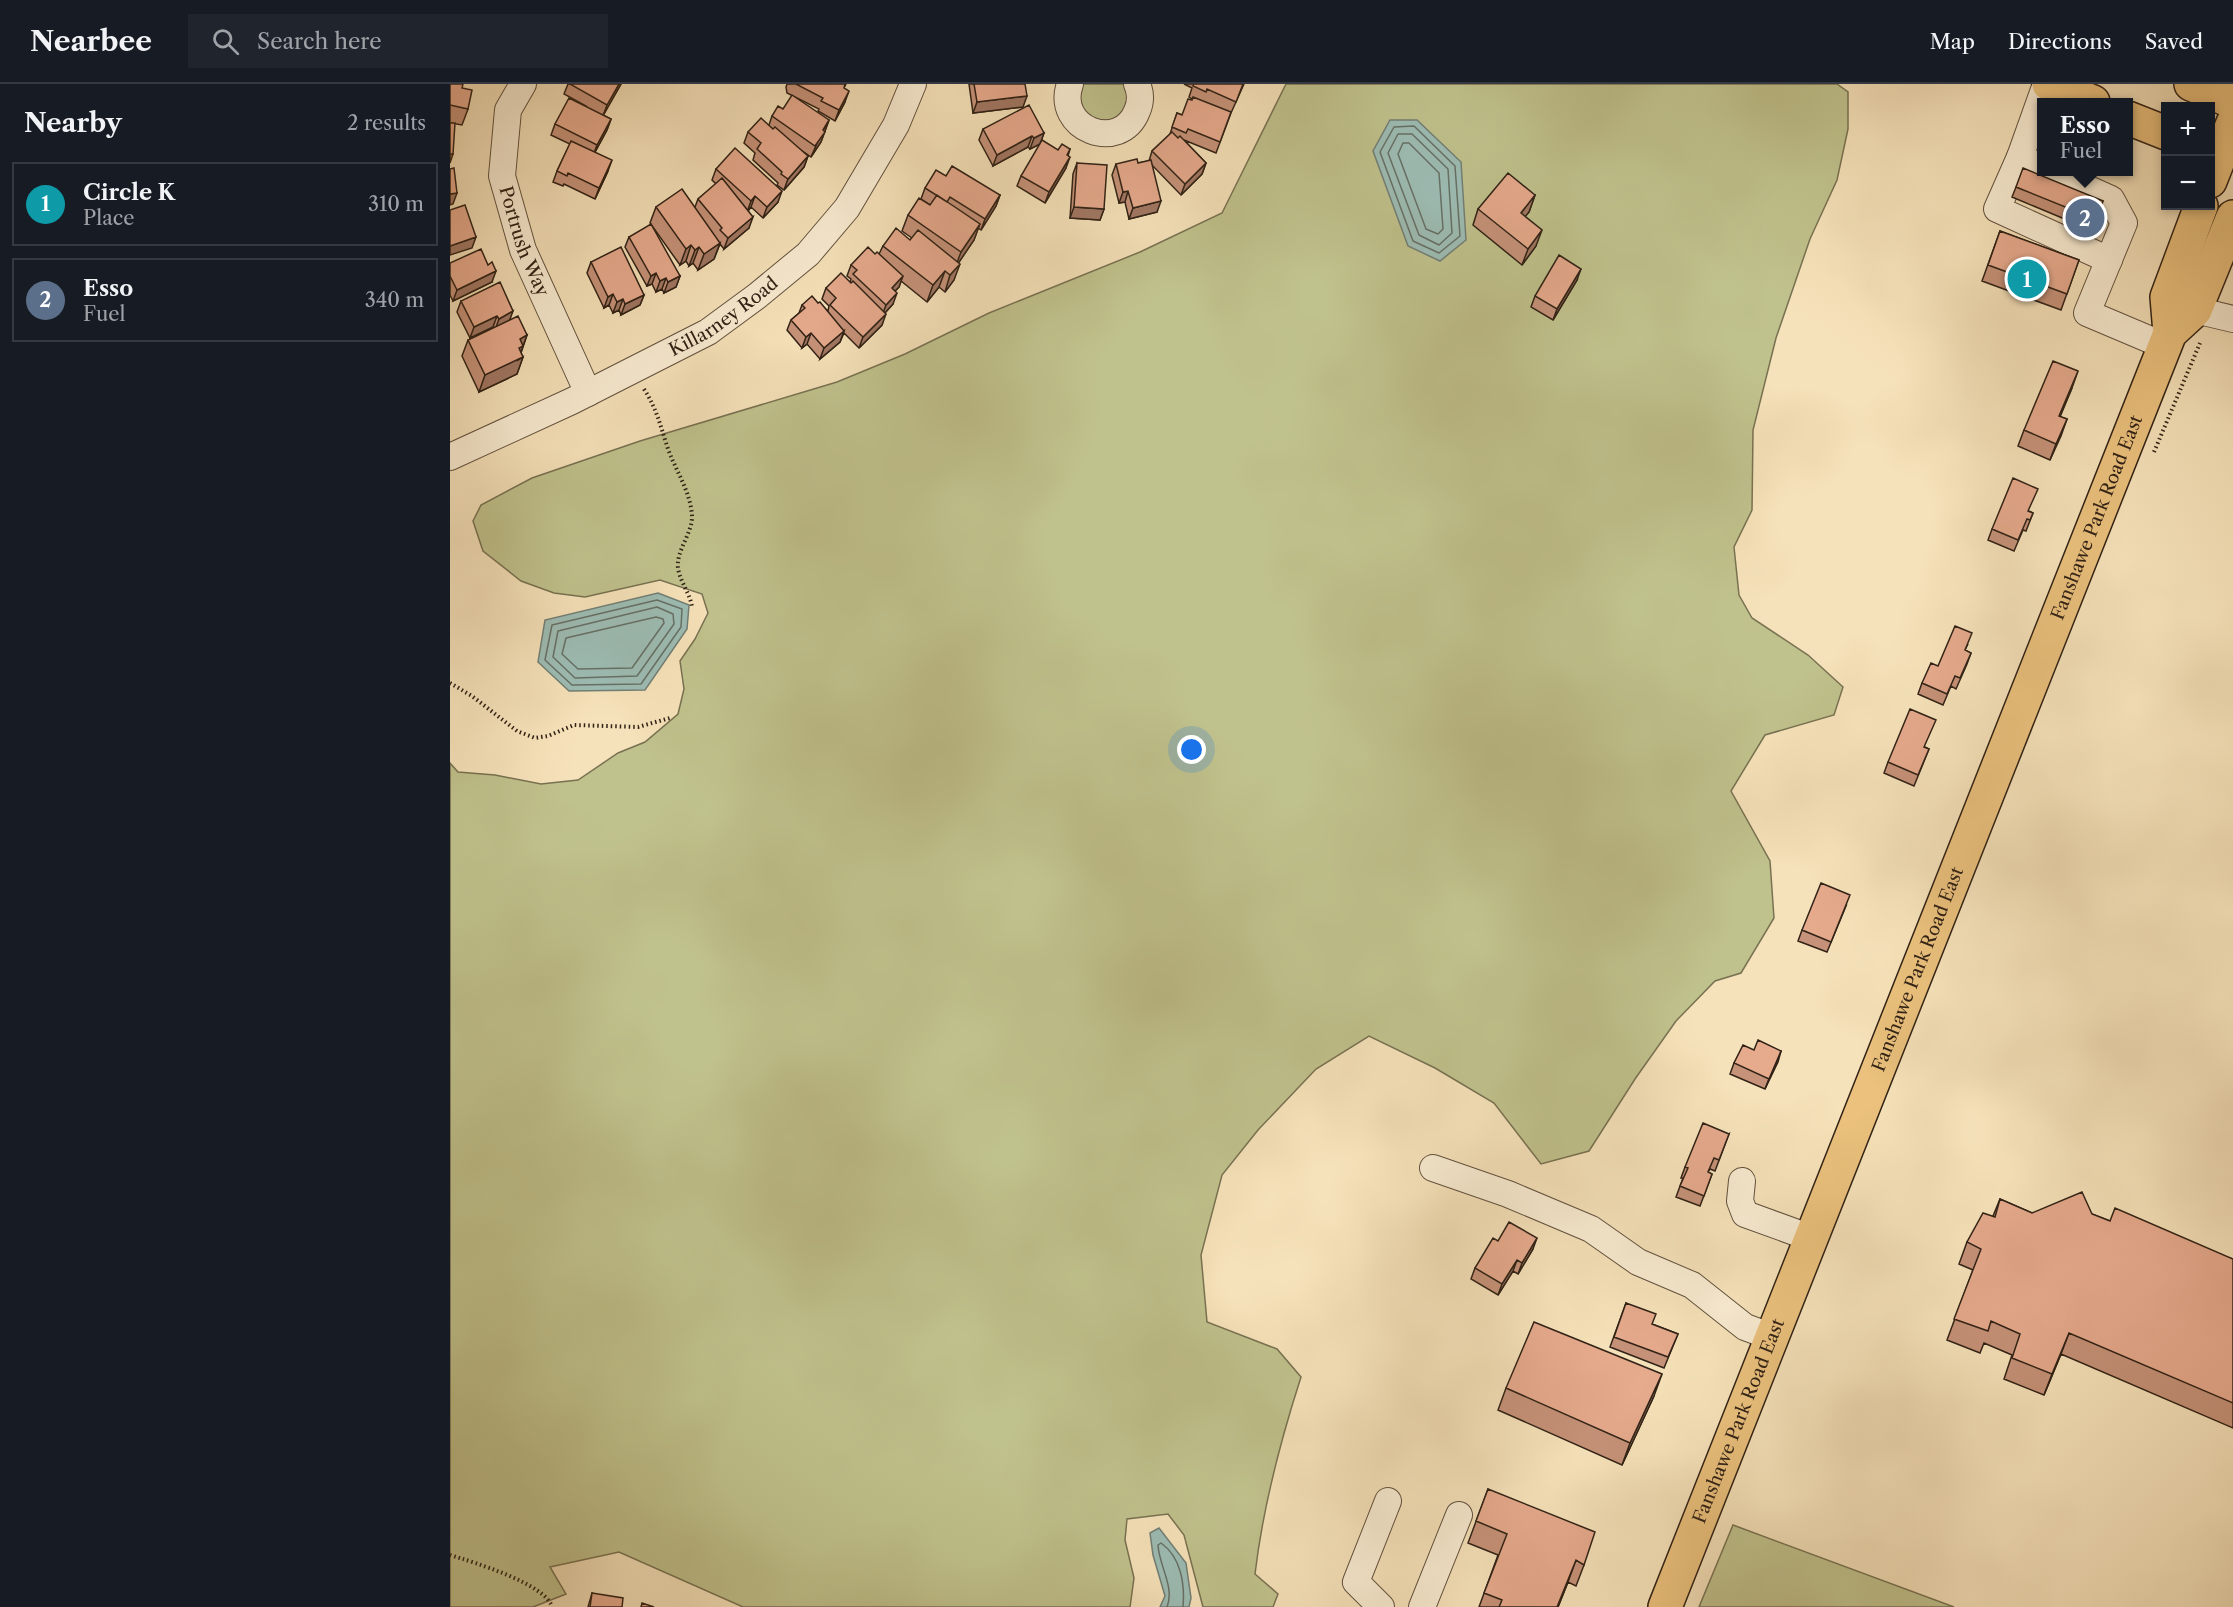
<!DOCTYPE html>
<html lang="en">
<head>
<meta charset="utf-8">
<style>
  :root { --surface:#171b24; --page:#20242c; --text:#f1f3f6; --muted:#9ea1a6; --line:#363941; --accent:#1a73e8 }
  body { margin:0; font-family:"Libre Caslon Text",serif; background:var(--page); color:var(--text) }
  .controls { position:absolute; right:18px; top:18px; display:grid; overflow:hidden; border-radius:0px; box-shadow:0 3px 9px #0003 }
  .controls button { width:54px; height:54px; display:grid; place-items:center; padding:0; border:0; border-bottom:2px solid var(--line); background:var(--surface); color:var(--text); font:30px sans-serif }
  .you { position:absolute; left:742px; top:666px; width:21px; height:21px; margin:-15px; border:4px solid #fff; border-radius:50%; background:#1a73e8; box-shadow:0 0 0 9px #1a73e833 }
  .badge { display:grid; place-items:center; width:39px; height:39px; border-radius:50%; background:var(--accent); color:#fff; font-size:20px; font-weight:700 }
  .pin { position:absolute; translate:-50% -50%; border:3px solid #fff; box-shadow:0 2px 6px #0006 }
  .popup { position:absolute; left:1587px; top:14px; width:96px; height:78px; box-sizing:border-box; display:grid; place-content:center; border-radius:0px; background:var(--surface); filter:drop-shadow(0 2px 4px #0005); font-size:20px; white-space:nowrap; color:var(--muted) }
  .popup b { font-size:22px; color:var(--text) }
  .popup::after { content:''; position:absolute; left:50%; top:100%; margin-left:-12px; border:12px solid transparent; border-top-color:var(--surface) }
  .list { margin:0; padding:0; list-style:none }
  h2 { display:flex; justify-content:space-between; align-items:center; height:78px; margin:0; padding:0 24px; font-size:26px }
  h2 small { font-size:20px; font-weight:400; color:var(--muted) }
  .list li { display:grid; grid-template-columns:39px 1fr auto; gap:18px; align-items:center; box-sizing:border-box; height:84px; margin:0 12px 12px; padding:0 12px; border:2px solid var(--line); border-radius:0px }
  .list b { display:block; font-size:22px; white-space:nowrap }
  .list p { margin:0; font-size:20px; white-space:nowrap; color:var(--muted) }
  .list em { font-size:20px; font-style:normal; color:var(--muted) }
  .icon { flex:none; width:33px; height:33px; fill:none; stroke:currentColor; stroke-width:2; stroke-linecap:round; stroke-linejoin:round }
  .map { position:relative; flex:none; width:1783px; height:1523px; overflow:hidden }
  header { display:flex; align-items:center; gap:36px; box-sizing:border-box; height:84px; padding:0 30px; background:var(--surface); border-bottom:2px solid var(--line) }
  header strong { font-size:28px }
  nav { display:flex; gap:33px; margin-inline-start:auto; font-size:21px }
  .search { width:420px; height:54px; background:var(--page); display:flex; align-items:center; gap:15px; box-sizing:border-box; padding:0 21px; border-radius:0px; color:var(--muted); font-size:22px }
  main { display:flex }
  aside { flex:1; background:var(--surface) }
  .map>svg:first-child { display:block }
  .green { fill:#c0c28d; stroke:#787252; stroke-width:1.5 }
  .water { fill:#9dbdb5; stroke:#717f75; stroke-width:1.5 }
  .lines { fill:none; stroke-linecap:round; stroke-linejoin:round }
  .shore { stroke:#667066; stroke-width:1.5 }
  .minor-casing { stroke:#62523f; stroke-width:28 }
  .major-casing { stroke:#302216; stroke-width:36 }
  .path { stroke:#302216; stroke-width:4; stroke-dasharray:1.5 3; stroke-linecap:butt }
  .minor { stroke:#f9ecd2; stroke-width:26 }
  .major { stroke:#ebc17d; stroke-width:33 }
  .wall { fill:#c69279; stroke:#302216; stroke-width:1.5 }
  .shaded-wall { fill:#a17763; stroke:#302216; stroke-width:1.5 }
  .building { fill:#e6aa8d; stroke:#302216; stroke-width:1.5 }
  .labels { text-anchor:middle; stroke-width:5; stroke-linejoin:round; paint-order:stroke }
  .street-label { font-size:18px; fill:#302216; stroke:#f9ecd2 }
</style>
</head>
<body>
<header>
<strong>Nearbee</strong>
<div class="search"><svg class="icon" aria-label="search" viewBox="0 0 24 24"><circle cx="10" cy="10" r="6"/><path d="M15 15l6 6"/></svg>Search here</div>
<nav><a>Map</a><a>Directions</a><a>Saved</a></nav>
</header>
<main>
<aside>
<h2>Nearby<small>2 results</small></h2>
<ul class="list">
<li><span class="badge" style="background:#0f9aa8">1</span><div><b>Circle K</b><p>Place</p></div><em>310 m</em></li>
<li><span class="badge" style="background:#5c6f8a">2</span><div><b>Esso</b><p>Fuel</p></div><em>340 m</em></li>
</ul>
</aside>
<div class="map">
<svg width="1783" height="1523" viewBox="0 0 1783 1523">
  <rect width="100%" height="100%" fill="#f6e2ba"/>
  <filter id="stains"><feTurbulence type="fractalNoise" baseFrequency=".00333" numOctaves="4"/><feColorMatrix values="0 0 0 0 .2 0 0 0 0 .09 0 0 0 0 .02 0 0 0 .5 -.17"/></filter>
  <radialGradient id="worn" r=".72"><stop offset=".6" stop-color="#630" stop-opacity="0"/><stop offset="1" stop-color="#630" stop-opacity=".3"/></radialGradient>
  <path class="green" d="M632,0h43c1,4 4,10 3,14 -3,37 -61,25 -46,-14z
    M836,0h551l11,8v37l-11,51 -27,59 -34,99 -23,92 -1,80 -18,37 5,48 13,23 56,37 35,32 -9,28 -69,20 -34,56 39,70 4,57 -33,55 -26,8 -39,40 -41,58 -46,72 -48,13 -47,-61 -59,-35 -66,-32 -53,33 -58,61 -36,45 -21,80 6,67 70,27 24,28c-21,65 -38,129 -46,197l23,20 -5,13h-70l-19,-72 -16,-21 -41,5 -2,21 9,38 -4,29h-387l-124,-55 -69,15 16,27 -33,13h-83v-844l8,9 37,3 46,9 37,-4 40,-27 27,-11 33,-28 6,-25 -4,-28 15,-22 13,-26 -6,-19 -42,-14 -75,17 -31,-4 -33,-12 -38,-30 -10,-30 8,-16 51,-27 108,-37 197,-59 68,-28 84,-41 151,-61 82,-39z
    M1283,1441l221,82h-255z"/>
  <path class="water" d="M940,36h27l44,42 5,78 -26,21 -32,-15 -35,-95z
    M208,509l31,12 -2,24 -42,61 -76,1 -31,-29 7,-42z
    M709,1444l27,35 5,35 -2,9h-29l5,-11 -12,-41 -3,-22z"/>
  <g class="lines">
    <path class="shore" d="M964,42l41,40 5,70 -21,17 -26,-12 -33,-89 14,-25z
      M948,50h14l36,35 4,64 -13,12 -20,-10 -31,-82z
      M953,59h6l30,30 4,56 -5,5 -12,-5 -28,-75z
      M207,516l25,9 -1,18 -40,57 -69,1 -27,-25 7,-35z
      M207,523l16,7 1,10 -37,52 -62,2 -22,-21 5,-26z
      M206,533l7,2 1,4 -32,45 -54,1 -16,-15 4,-16z
      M717,1523c8,-20 -8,-41 -9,-62l3,-2c20,14 24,41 22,64"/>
    <g class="minor-casing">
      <g id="minor">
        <path id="s1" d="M73,0l-15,26 -6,66 21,74 65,143"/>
        <path d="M620,0c-16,45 50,70 67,27 4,-9 4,-18 0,-27"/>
        <path d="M1570,73l-23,52 112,51"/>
        <path d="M1586,81l-16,-8 26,-73"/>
        <path d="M1601,88l60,27 13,24 -37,90 78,33"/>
        <path d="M1745,226l38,9"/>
        <path id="s2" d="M0,373l122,-56 136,-69 49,-36 51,-42 39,-46 49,-83 17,-41"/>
        <path d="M983,1084l75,26 83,35 47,33 54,23 53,42 27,10"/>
        <path d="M1292,1097l-2,20 5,13 66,24"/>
        <path d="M931,1523l-25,-25 32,-81"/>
        <path d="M972,1523l37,-92"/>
      </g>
    </g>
    <g class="major-casing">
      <g id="major">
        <path d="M1599,0l44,18"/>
        <path d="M1741,0l42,18"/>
        <path d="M1678,34l38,15"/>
        <path d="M1760,97l23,-58"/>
        <path d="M1720,249l-3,-36 34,-91"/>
        <path id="s3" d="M1215,1523l505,-1274 25,-23 38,-93"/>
      </g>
    </g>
    <path class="path" d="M194,305c13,20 17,39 24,60 8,22 22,42 24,66 1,18 -16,35 -14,53 2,14 12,25 14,39
      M1704,368l46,-109
      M0,599l22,13 45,35 18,7 13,-2 26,-11 64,2 32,-9
      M0,1471c23,7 96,29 102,52"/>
    <use href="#minor" class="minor"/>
    <use href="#major" class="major"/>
  </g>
  <path class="wall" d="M0,0l12,4 6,21 -6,16 -12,-2z
    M118,0h53l-18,31 8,4 -4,11 -12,22 13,19 -13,28 -31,-15 -1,2 -10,-4 4,-11 13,-27 -19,-9 4,-11 31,-18 -22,-12z
    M337,0h59l-2,4 1,14 -10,19 -17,-10 1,-2 -32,-16 -1,-6z
    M519,0h56l-2,23 -50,6z
    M734,0h60l-13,29 -15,40 -32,-13 22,23 -4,11 -21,21 -29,-30 5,47 -28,7 -4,-17 -6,1 -7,-28 4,-11 22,-1 11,-2 3,-10 18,-17 7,-21 5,2 10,-15v-1l-3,-2 3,-9z
    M333,25l46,11 -8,22 -10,15 -10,-7 7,6 -4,11 -20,23 -7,-5 1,-2 -25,-23 2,-7 -11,-10 4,-11 21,-7 3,-9z
    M533,45l61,4 -4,11 -10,5 -2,-2 -35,19 -14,-26z
    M620,65l-2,7 -2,12 -21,35 -28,-17 4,-10 37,-26z
    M627,79l27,46 -4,11 -30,-2 3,-44z
    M266,85l62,33 -15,16 -12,-11 -3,4 1,17 -25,21 -4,-5 -6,15 -16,11 -5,-7 -4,3 -3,-5 -6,4 -30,-42 6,-16h39l3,-8 18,-15 -4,-4z
    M496,92l54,19 -4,11 -15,24 -3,-2 -4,12 -15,22 -5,18 -9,12 -6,-5 -12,15 -26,-21 -2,6 -4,4 -2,13 -8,9 -3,12 -23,23 -15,-15 -4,9 -20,17 -13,-15 -5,4 -15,-18 4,-10 8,-7 3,-8 16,-2 10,8 1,-5 -7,-7 4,-11 24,-6 1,-3 -4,-3 4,-11 24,-11h4l4,-8 27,-6 2,-2 -10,-7 6,-16 22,-10 -9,-6 4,-11z
    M1566,103l87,14 -12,29 -79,-33z
    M1085,111l-6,17 -4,4 11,30 -14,19 -49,-40 5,-16z
    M1550,147l79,29 -18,50 -79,-29z
    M179,153l51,39 -4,11 -12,6 -2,-4 -6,3 -4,-8 -5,2 -22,-39z
    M141,178l53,33 -4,10 -19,10 -2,-5 -6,3 -4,-8 -5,3 -17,-35z
    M0,179l42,19 -39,19 -3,-6z
    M1127,196l-24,40 -22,-13 4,-11z
    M11,217l49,19 17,15 -6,18 2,4 -6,17 -38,18 -17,-36 6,-16 26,-12 -1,-1 -23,11 -13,-26z
    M1622,304l-12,29 7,2 -17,41 -32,-14 6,-16z
    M1579,427l4,2 -7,18 -3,-1 -9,21 -26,-11 4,-11z
    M1518,560l-3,6 6,3 -4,11 -11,25 -5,-3 -8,19 -25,-11 4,-11 16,-17z
    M1475,663l4,2 -15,37 -30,-13 4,-11z
    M1396,822l-19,46 -29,-11 4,-11z
    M1304,966l27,1 -16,38 -35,-15 4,-11z
    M1279,1050l-14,37 -5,-2 -2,3 4,2 -12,32 -24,-9 7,-19h-2l4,-11z
    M1550,1115l32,14 60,1 18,7 123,38v169l-172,-74 -17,41 -40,-16 8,-24 -28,-12 -4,10 -33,-13 26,-70 -14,-6 8,-22 26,-26z
    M1048,1157l35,8 -15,25 -5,-3 -15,24 -27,-16 4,-11z
    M1176,1219l26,21 26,10 -14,34 -54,-21z
    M1056,1304l148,8 -32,69 -124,-55z
    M1038,1405l96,76 -8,21 -8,-4 -10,25h-79l19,-52 -30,-12z
    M142,1509l30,14h-34z"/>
  <path class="shaded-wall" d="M169,0h2l-18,32 4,-11z
    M399,7l-4,11 -10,19 4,-11z
    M577,12l-4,11 -50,6 4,-11z
    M161,35l-4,11 -14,26 4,-11z
    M379,36l-8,22 -10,15 12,-27z
    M594,49l-4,11 -10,5 4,-11z
    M582,52l-4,11 -35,19 4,-11z
    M0,70h3l-3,9z
    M358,72l-4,11 -20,23 4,-11z
    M620,73l-4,11 -21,35 4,-11z
    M162,76l-4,11 -13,28 4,-11z
    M756,79l-4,11 -21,21 4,-11z
    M332,107l-4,11 -15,16 4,-11z
    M678,107l-3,11 -6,1 4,-11z
    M7,109l-4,11 -3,1v-11z
    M550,111l-4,11 -15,24 4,-11z
    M1085,111l-6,17 -14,17 6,-16z
    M305,112l-4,11 -4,5 4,-11z
    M711,117l-4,11 -28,7 4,-11z
    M624,123l30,2 -4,11 -30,-2z
    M303,133l-4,11 -25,21 4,-11z
    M530,140l-6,16 -19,28 6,-16z
    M1092,146l-6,16 -14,19 6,-16z
    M26,153l-4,11 -22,7v-9z
    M270,159l-6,16 -16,11 6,-16z
    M241,161l-5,16 -6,4 6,-16z
    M249,163l-6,16 -4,3 6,-16z
    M510,180l-6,16 -9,12 5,-17z
    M1131,185l-4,11 -24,40 4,-11z
    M46,187l-4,11 -39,19 4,-11z
    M495,187l-6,16 -12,15 6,-17z
    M206,189l-4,11 -5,2 4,-10z
    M230,192l-4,11 -12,6 4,-11z
    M453,192l-4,11 -11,11 4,-10z
    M216,194l-4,11 -6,3 4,-11z
    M447,209l-4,11 -11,12 4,-11z
    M163,210l-4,11 -5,3 4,-11z
    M194,211l-4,10 -19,10 4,-11z
    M173,215l-4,11 -6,3 4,-11z
    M63,227l-4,11 -14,8 4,-11z
    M436,230l-4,11 -23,23 4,-11z
    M47,232l-4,11 -23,11 4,-11z
    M394,247l-4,11 -20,17 4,-11z
    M361,249l-4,11 -5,4 4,-11z
    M77,251l-9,25 5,-3 -6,17 -38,18 6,-17 35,-36z
    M1628,287l-6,17 -19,44 6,-16z
    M1617,335l-6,17 -11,24 6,-16z
    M1331,967l-3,11 -13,27 4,-10z
    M1087,1154l-4,11 -15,25 4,-11z
    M1067,1176l-4,11 -15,24 4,-11z
    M1619,1249l-8,21 -17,41 8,-21z
    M1212,1290l-8,22 -32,69 8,-22z
    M1126,1476l-8,22 -10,25h-1z"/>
  <path class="building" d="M0,0h13l-1,4 10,2 -4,19 -18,-4z
    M120,0h49l-12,21z
    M346,0h49l-1,4 5,3 -10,19 -18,-9 2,-3z
    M524,0h51l2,12 -50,6z
    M744,0h49l-7,18 -29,-13 -1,3 -13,-6z
    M342,11l37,25 -6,10 2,2 -10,14 -43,-30 6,-10 5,3z
    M743,13l38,15 -11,30 -32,-13 -2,4 -14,-6 5,-14 5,2 6,-16 4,1z
    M119,14l42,21 -14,26 -42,-21z
    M579,21l15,28 -10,5 -2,-2 -35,19 -14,-26z
    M311,34l12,11 2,-2 33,29 -20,23 -7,-5 1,-2 -25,-23 4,-6 -13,-11z
    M0,39h5l-2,31h-3z
    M722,48l6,6 2,-2 26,27 -21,21 -33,-33z
    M592,56l16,10 4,-6 8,5 -3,6 3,2 -21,35 -28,-16z
    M121,57l41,19 -13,28 -31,-15 -1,3 -10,-5z
    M285,64l47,43 -15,16 -12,-11 -4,5 -35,-32z
    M687,75l1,4 13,-3 10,41 -28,7 -5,-17 -5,1 -7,-28z
    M627,79l30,2 -3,44 -30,-2z
    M502,82l48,29 -15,24 -35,-22 -3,5 -22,-14 11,-18 10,6z
    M4,84l3,25 -7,1v-25z
    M1573,84l80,33 -8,18 -79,-32z
    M1058,89l27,22 -14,18 21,17 -14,19 -50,-40z
    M272,94l31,39 -25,21 -8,-8 2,-2 -24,-29z
    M232,105l38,54 -16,11 -5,-7 -4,3 -4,-5 -5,4 -30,-42z
    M487,111l43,29 -19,28 -53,-37 11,-17 11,7z
    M15,121l11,32 -26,9v-36z
    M201,140l29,52 -12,6 -2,-4 -6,3 -4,-8 -5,3 -22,-39z
    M446,144l14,12 8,-10 42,34 -10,11 -5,-4 -12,14 -50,-39z
    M1550,147l79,29 -12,34 -79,-29z
    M171,163l23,48 -19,9 -2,-5 -6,3 -4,-8 -5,3 -17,-35z
    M418,163l7,7 2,-2 26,24 -11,12 5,5 -11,12 -33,-31 4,-4 -6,-5z
    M31,165l7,16 4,-3 4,9 -39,19 -7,-14v-13z
    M1109,171l22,14 -24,40 -22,-13z
    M391,189l10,10 2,-2 33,33 -23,23 -33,-32 6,-7 -10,-10z
    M50,198l13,29 -14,8 -2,-3 -23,11 -13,-26z
    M362,212l6,7 2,-1 24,29 -20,17 -13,-15 -5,4 -15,-17 14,-12 -3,-3z
    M68,232l9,19 -7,4 3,7 -4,2 4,9 -38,18 -17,-35z
    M1603,277l25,10 -19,45 8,3 -11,25 -32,-14z
    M1563,394l25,11 -10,22 5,2 -3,7 -3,-1 -9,21 -26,-11z
    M1505,542l17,7 -7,17 6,3 -11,25 -5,-2 -8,18 -25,-11 9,-20 7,3z
    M1460,625l26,11 -12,27 5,2 -11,26 -30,-13z
    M1371,799l29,12 -19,47 -29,-12z
    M1308,956l23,11 -12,28 -35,-16 9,-18 11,5z
    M1253,1039l26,11 -10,26 -5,-2 -6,14 4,2 -8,22 -24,-10 8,-18 -3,-1z
    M1632,1108l10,22 18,7 5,-13 118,51v144l-164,-70 -17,41 -40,-16 8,-24 -29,-13 -3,10 -34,-12 27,-70 -14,-7 16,-29 12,4 5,-18 32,14z
    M1059,1138l28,16 -15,25 -5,-3 -15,24 -27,-16 18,-30 5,3z
    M1176,1219l30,11 -4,10 26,10 -10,23 -54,-20z
    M1084,1238l128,52 -32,69 -124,-55z
    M1038,1405l107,43 -11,33 -8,-5 -19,47h-58l3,-7 -18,-7 23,-59 -31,-13z
    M142,1509l31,5 -1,9h-32z
    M192,1519l12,4h-13z"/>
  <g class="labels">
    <g class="street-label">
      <text dy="6" stroke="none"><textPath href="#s1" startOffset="165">Portrush Way</textPath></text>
      <text dy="6" stroke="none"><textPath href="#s2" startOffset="308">Killarney Road</textPath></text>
      <text dy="6" stroke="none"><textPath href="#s3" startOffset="1172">Fanshawe Park Road East</textPath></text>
      <text dy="6" stroke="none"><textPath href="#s3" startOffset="686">Fanshawe Park Road East</textPath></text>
      <text dy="6" stroke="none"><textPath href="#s3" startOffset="200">Fanshawe Park Road East</textPath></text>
    </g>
  </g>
  <rect width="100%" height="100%" filter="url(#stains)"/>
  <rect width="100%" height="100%" fill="url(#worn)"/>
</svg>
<div class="controls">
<button>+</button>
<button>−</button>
</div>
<div class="you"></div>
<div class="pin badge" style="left:1577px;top:195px;background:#0f9aa8">1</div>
<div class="pin badge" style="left:1635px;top:134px;background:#5c6f8a">2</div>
<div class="popup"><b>Esso</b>Fuel</div>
</div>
</main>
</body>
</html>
